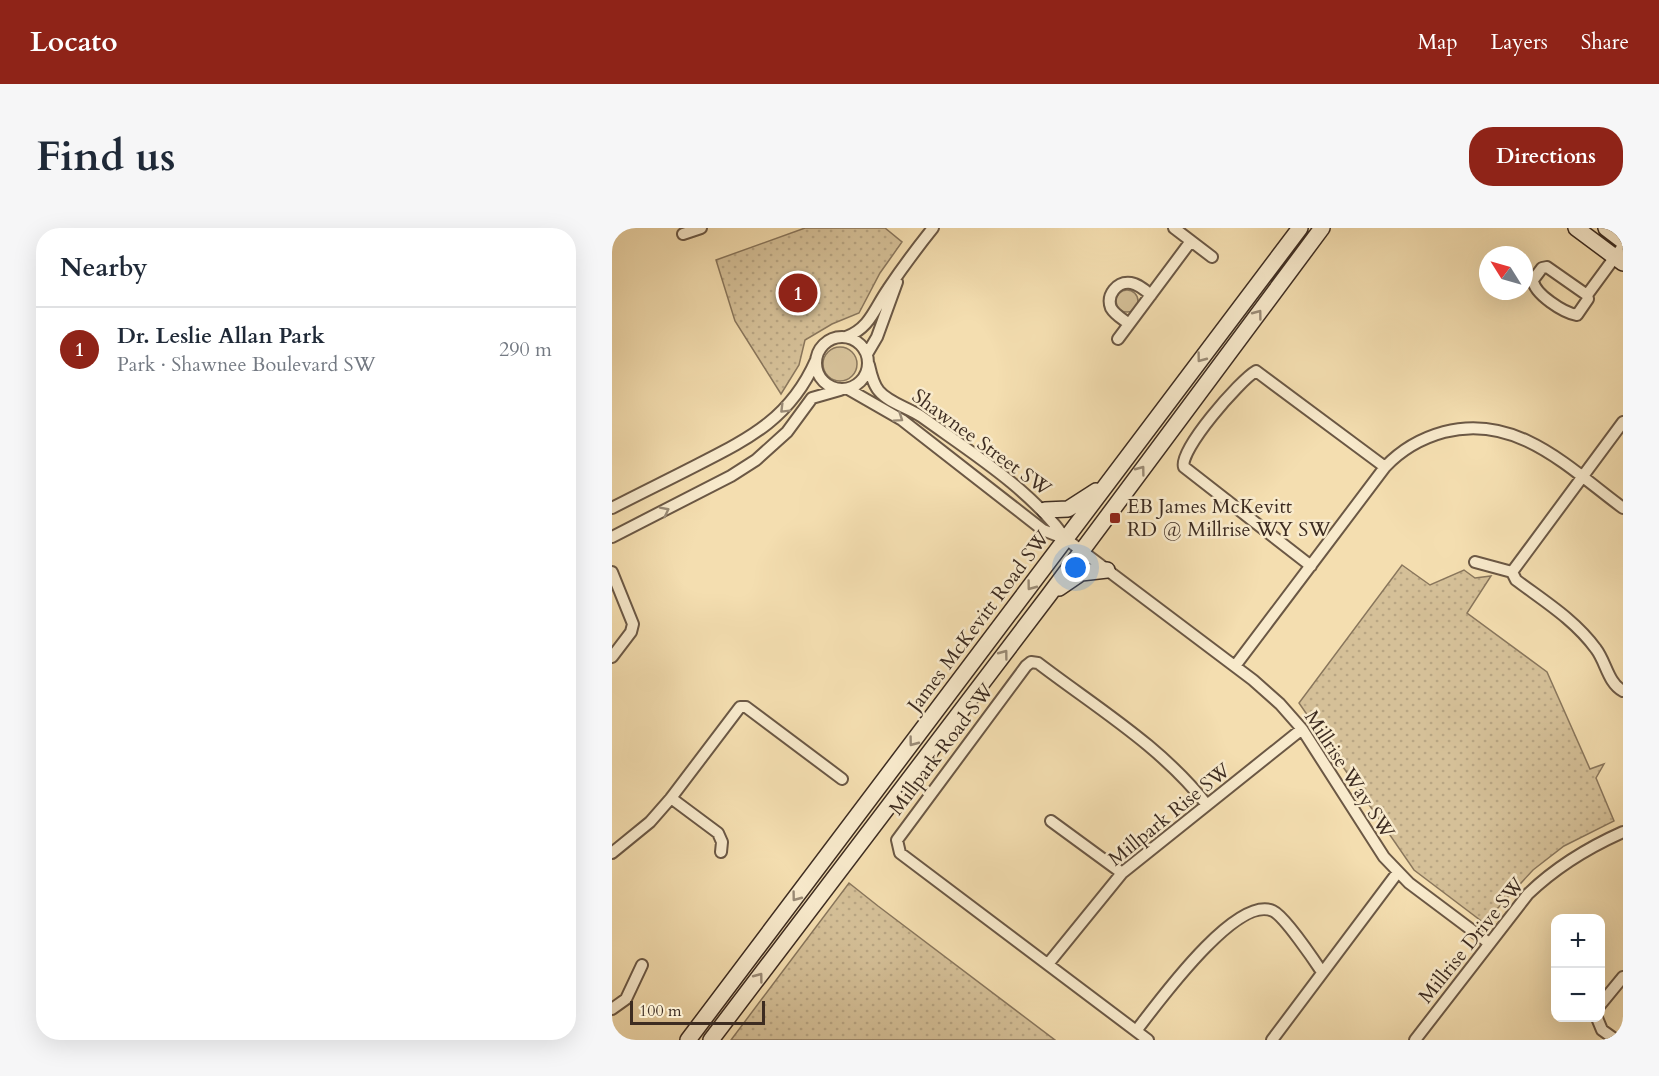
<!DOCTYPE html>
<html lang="en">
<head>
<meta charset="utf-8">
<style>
  :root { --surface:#fff; --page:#f6f6f7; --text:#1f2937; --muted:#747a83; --line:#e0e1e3; --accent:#8f2418 }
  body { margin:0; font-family:Cardo,serif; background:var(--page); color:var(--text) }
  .controls { position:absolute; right:18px; bottom:18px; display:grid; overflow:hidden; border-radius:12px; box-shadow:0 6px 24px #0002 }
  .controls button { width:54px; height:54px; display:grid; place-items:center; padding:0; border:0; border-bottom:2px solid var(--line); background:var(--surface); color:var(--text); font:30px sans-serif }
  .compass { position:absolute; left:867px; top:18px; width:54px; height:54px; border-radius:50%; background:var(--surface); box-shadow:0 6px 24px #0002; rotate:307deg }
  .scale { position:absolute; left:18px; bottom:15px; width:135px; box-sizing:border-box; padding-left:6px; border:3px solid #3d2c21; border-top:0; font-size:16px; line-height:21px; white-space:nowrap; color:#3d2c21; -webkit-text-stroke:4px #f8eacc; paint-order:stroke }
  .you { position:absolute; left:464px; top:340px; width:21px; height:21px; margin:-15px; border:4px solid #fff; border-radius:50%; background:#1a73e8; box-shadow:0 0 0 9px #1a73e833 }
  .badge { display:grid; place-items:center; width:39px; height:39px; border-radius:50%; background:var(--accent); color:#fff; font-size:20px; font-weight:700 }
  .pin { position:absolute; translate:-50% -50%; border:3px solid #fff; box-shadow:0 2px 6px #0006 }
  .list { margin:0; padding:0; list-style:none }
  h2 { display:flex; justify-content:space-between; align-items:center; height:78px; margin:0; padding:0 24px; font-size:26px }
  h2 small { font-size:20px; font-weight:400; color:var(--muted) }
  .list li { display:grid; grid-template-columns:39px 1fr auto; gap:18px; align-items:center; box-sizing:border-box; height:84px; padding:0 24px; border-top:2px solid var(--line) }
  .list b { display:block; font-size:22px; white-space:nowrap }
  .list p { margin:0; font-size:20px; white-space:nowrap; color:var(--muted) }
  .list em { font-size:20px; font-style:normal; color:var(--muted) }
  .map { position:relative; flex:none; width:1011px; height:812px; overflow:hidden; border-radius:24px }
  header { display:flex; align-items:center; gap:36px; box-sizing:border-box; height:84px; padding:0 30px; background:var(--accent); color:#fff }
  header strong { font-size:28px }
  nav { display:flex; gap:33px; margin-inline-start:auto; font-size:21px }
  .intro { display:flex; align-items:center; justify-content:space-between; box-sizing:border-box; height:144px; padding:0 36px }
  h1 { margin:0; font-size:42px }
  .button { padding:15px 27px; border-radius:24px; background:var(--accent); color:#fff; font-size:21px; font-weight:700 }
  main { display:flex; gap:36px; padding:0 36px }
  aside { flex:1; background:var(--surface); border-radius:24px; box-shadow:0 6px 24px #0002 }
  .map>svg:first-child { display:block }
  .grass { fill:#d5c098; stroke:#89765c; stroke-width:1.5 }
  .park { fill:url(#park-dots); stroke:#89765c; stroke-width:1.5 }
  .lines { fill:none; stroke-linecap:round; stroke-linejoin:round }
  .street-casing { stroke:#6b5845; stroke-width:14 }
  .secondary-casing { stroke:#3d2c21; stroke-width:18 }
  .street { stroke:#f8eacc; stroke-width:10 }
  .secondary { stroke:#f8eacc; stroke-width:15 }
  .oneway { stroke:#9a8b76 }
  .poi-dot { fill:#8f2418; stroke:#f8eacc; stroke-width:2 }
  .labels { text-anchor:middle; stroke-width:5; stroke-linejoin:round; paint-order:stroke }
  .street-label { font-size:20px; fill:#3d2c21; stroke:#f8eacc }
  .poi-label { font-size:20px; fill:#3d2c21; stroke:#f8eacc; text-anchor:start }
</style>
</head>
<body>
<header>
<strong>Locato</strong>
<nav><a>Map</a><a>Layers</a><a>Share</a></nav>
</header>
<div class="intro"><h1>Find us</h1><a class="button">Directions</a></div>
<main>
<aside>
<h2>Nearby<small></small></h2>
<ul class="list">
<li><span class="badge">1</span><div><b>Dr. Leslie Allan Park</b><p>Park · Shawnee Boulevard SW</p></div><em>290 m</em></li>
</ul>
</aside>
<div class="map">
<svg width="1011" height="812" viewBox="0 0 1011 812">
  <defs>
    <pattern id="park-dots" width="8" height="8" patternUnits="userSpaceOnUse" patternTransform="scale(1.5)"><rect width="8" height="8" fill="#d5c098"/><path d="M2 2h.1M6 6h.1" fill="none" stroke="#b8a583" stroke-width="1.8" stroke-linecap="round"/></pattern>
  </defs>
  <rect width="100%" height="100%" fill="#f4deb0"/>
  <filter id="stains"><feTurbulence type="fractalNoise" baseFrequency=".00333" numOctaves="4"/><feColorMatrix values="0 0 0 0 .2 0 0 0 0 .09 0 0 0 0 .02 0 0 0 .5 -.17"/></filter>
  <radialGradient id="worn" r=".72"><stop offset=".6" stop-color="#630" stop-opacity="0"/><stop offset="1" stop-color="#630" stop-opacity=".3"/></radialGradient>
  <path class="grass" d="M504 73a11 11 0 1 1 22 0a11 11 0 1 1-22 0Z
    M211 136a17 17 0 1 1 34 0a17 17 0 1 1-34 0Z"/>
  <path class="park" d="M193,0h80l17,14 -22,31 -21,40 -27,11 -27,16 -6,25 -18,29 -46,-73 -19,-61z
    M790,337l28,20 34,-15 11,8 16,-2 -24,37 80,59 43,97 14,-5 -8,14 18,43 -50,25 -31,24 -49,53 -70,-53 -115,-167z
    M237,655l29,23 177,134h-324z"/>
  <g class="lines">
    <g class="street-casing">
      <path id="street" d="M562,0l38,29
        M71,6l18,-6
        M975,67l1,4 -11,16c-13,-2 -43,-21 -44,-35l9,-12 5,-1 40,28 36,-49
        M517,96c-6,-5 -14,-9 -18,-16 -5,-13 6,-27 20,-25 7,1 14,7 20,12
        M204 135a26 26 0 1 1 52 0a26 26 0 1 1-52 0Z
        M234,109c24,-9 28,-28 42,-48 14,-21 29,-41 45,-61
        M506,111l73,-98
        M255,126l10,-17 20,-55
        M257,137c2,9 4,19 10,26 10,12 30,17 43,26 50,36 108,72 144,122
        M236,161l54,31 141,110 23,9 187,141 27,24 22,25 82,128 25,26 80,60
        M1011,194l-111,150 4,8c28,21 59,40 80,69 10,13 12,34 27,42
        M0,280c29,-15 58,-29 87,-44 53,-27 92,-47 117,-104
        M0,309l119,-61 25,-16 31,-28 25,-34 28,-8
        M863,334l37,10
        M699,338l-127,-99c-6,-16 56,-87 72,-96l129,96
        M0,344l21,52 -2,8 -19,25
        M623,438l150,-199c16,-17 37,-29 59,-35 73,-19 125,36 179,76
        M59,570l47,35 4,9 -1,10
        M439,593l71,52
        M0,625l38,-31 21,-24 69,-91h6l96,72
        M436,736l74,-91 180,-144
        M988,777l23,-28
        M0,781l14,-10 16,-34
        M985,790l5,12 14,10
        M524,803c21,-27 100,-137 137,-120 11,5 41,49 49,61
        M536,812l-248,-187 -3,-13 129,-174 5,-4 7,1c59,45 124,84 169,142
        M660,812l126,-168
        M803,812l113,-146c28,-27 59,-46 95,-62"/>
    </g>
    <g class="secondary-casing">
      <path id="secondary" d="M964,0l47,35
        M994,0l17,13
        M433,282l23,-1 28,-18
        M447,360l22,-15 26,-3
        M76,812l612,-812
        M99,812l338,-445 273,-367"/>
    </g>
    <use href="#street" class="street"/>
    <use href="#secondary" class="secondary"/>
  </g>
  <defs><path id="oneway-chevron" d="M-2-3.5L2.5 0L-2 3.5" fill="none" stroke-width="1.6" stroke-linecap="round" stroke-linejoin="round" transform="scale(1.5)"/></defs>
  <g class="oneway">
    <use href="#oneway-chevron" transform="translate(646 86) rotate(-53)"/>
    <use href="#oneway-chevron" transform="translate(589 130) rotate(127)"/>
    <use href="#oneway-chevron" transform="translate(172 181) rotate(135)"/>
    <use href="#oneway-chevron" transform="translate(287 190) rotate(34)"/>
    <use href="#oneway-chevron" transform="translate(529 242) rotate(-53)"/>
    <use href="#oneway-chevron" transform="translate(53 283) rotate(-27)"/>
    <use href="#oneway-chevron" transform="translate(419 358) rotate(127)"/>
    <use href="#oneway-chevron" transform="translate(392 426) rotate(-53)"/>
    <use href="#oneway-chevron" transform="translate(301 514) rotate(127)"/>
    <use href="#oneway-chevron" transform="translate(184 669) rotate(127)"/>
    <use href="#oneway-chevron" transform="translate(147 749) rotate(-53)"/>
  </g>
  <rect class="poi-dot" x="497" y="284" width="12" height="12" rx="3"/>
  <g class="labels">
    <g class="street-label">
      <text transform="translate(370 214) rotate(36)" y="7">Shawnee Street SW</text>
      <text transform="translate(366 393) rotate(-53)" y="7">James McKevitt Road SW</text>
      <text transform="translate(329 521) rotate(-53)" y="7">Millpark Road SW</text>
      <text transform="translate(738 546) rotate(57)" y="7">Millrise Way SW</text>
      <text transform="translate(557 586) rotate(-39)" y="7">Millpark Rise SW</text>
      <text transform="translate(859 712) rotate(-51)" y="7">Millrise Drive SW</text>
    </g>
    <g class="poi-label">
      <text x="515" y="285">EB James McKevitt<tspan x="515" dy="23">RD @ Millrise WY SW</tspan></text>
    </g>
  </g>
  <rect width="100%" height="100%" filter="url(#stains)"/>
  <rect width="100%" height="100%" fill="url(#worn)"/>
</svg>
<div class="controls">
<button>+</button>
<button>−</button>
</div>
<svg class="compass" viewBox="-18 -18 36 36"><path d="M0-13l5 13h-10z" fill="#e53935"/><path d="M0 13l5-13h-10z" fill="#747a83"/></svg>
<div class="scale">100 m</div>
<div class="you"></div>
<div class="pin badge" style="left:186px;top:65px">1</div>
</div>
</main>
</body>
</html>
